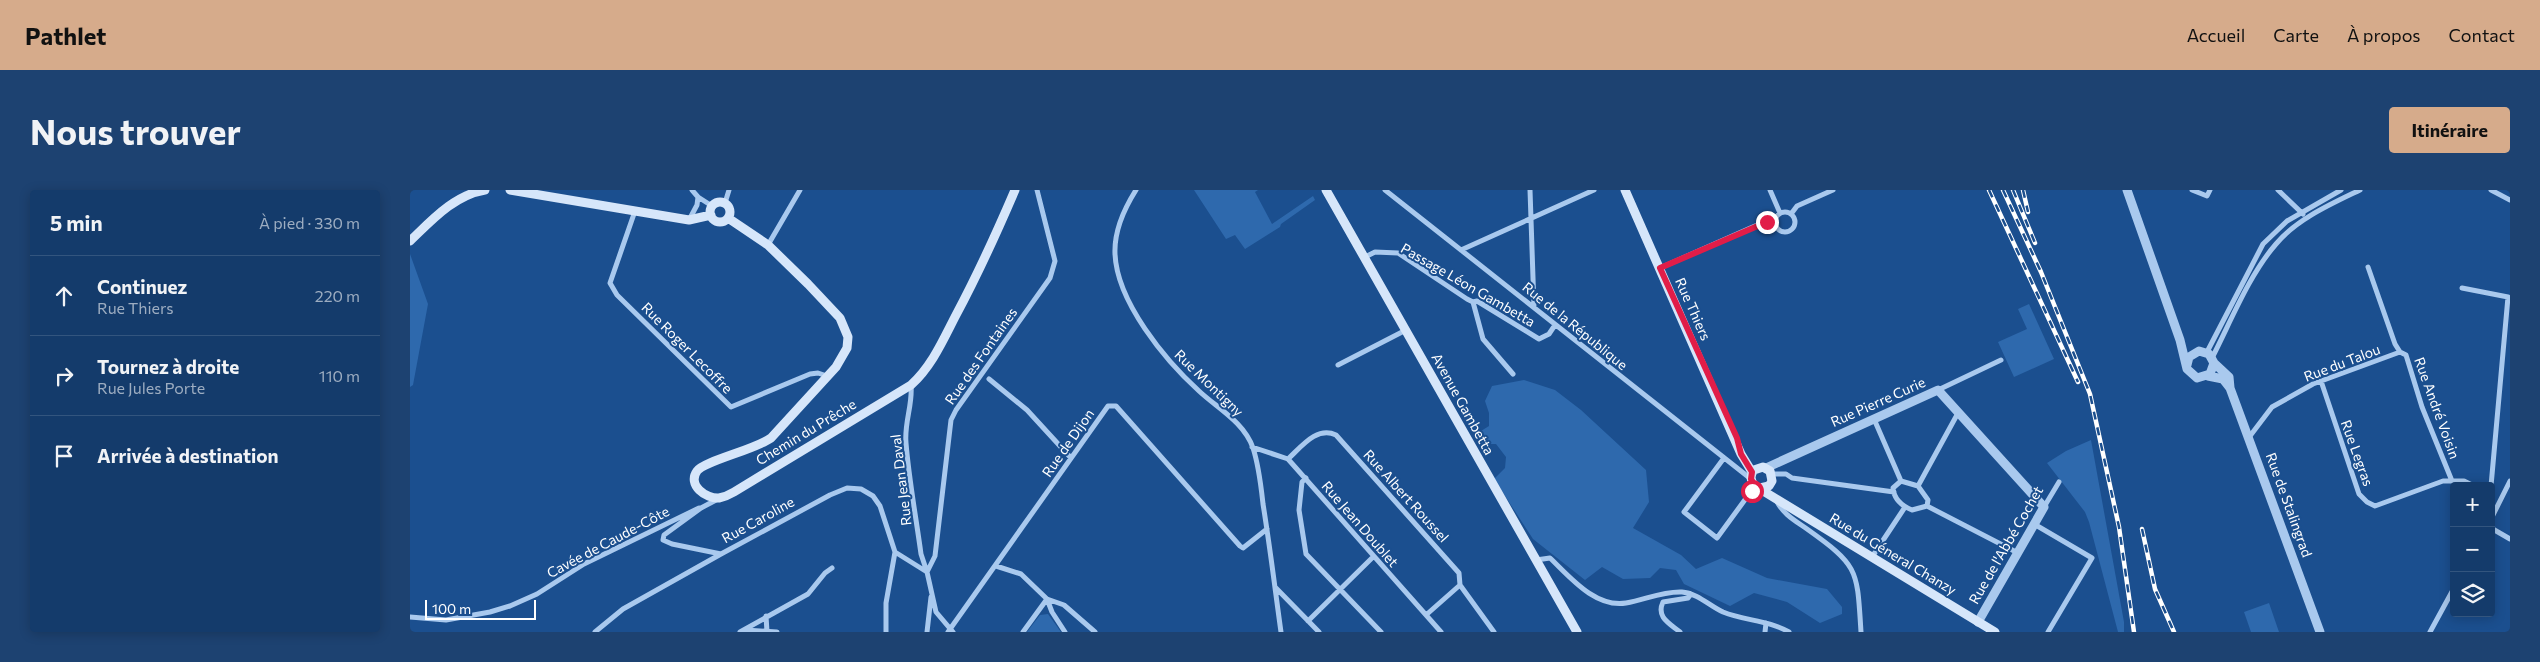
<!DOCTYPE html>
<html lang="fr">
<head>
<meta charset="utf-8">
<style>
  :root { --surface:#143b6b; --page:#1d4271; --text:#f1f3f6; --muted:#9dadc1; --line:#33557e; --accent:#d6ab8b }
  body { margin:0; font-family:Commissioner,sans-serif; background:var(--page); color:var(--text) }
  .controls { position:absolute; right:15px; bottom:15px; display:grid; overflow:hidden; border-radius:5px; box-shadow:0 2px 12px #0003 }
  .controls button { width:45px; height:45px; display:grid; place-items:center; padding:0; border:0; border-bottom:1px solid var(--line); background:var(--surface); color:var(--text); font:25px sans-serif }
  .scale { position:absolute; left:15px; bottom:12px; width:111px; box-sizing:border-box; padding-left:5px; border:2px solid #fff; border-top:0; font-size:14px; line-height:18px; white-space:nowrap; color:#fff; -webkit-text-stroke:4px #1b4f8f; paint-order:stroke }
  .stop { position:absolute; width:15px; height:15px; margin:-11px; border:4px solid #e11d48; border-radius:50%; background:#fff }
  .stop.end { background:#e11d48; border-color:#fff; box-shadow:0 1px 5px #0008 }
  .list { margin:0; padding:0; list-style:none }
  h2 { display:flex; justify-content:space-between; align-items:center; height:65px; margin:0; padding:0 20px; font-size:21px }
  h2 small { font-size:16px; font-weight:400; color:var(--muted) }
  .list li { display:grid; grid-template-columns:32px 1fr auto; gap:15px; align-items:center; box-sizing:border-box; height:80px; padding:0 20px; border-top:1px solid var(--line) }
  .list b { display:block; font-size:19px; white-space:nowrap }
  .list p { margin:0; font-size:16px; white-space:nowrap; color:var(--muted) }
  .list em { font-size:16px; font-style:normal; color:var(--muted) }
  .icon { flex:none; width:28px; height:28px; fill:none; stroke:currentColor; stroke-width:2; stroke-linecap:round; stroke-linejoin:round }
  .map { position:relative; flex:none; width:2100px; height:442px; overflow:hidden; border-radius:5px }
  header { display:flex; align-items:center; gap:30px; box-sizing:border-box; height:70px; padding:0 25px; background:var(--accent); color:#111 }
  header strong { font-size:24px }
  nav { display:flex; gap:28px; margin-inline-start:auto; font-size:18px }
  .intro { display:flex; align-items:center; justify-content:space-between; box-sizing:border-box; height:120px; padding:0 30px }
  h1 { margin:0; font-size:35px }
  .button { padding:12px 22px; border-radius:5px; background:var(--accent); color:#111; font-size:18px; font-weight:700 }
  main { display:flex; gap:30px; padding:0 30px }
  aside { flex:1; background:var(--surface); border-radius:5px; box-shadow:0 2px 12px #0003 }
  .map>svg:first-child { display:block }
  .green { fill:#2e69ad }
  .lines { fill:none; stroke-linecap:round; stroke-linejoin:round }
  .minor { stroke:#a9c9ee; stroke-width:5 }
  .tertiary { stroke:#a9c9ee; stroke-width:9 }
  .secondary { stroke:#d6e6fa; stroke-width:9 }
  .rail-casing { stroke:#fff; stroke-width:4.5 }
  .rail { stroke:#1b4f8f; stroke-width:2.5; stroke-dasharray:8; stroke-linecap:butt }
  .route { stroke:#e11d48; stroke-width:6 }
  .labels { text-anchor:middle; stroke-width:4; stroke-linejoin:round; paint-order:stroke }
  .street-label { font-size:14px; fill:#fff; stroke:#1b4f8f }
</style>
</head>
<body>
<header>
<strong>Pathlet</strong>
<nav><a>Accueil</a><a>Carte</a><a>À propos</a><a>Contact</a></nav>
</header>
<div class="intro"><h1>Nous trouver</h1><a class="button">Itinéraire</a></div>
<main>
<aside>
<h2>5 min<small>À pied · 330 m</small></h2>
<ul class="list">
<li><svg class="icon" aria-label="ahead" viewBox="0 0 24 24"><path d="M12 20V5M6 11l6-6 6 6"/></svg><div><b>Continuez</b><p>Rue Thiers</p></div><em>220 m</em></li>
<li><svg class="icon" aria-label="right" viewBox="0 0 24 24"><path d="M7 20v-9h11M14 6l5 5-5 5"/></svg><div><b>Tournez à droite</b><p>Rue Jules Porte</p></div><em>110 m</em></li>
<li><svg class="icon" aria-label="arrive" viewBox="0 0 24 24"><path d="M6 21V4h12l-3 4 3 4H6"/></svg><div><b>Arrivée à destination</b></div></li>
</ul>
</aside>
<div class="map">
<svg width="2100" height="442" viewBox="0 0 2100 442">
  <rect width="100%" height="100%" fill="#1b4f8f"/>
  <path class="green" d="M784,0h64l-3,2 17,32 41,-28 2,4 -34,24 -1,3 -35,22 -10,-14 -9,4z
    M0,64l18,50 -15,81 -3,2z
    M1619,114l25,55 -40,18 -16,-35 29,-13 -9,-20z
    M1114,190l31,10 26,20 65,60 3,32 -16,26 48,27 15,14 26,-11 45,20 60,11 15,18v7l-22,9 -33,-21 -33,-9 -24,13 -46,-22 -8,-14 -16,-2 -10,10 -27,1 -21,-12 -17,13 -52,-41 -39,-60 11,-11 1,-11 -10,-13h-16l-7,-8 16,-10v-13l-4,-12 7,-15z
    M1681,250l33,182v10h-6l-29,-110 -4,-10 -38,-49 19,-12z
    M1859,413l10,29h-28l-7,-20z
    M638,424l13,18h-34l13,-17z"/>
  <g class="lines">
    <path class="minor" d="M282,0l6,7 14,9
      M726,0c-12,19 -22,41 -21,64 2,48 50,106 84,137 18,17 45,31 54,57 6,18 8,38 10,56 7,43 12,85 18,128
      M975,0l366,289
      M1120,0l4,117
      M1360,0l10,23
      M1782,0l15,6 3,-6
      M1868,0l25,24
      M2081,0l19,10
      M315,13l4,-13
      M225,21l-25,72 7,12 114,112 79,-33 8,-1 9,3
      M1365 32a10 10 0 1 1 20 0a10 10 0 1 1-20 0Z
      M1381,24l6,-8 36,-16
      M279,30l8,-15 1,-8
      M358,55l32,-55
      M1051,60l133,-60
      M955,67l10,-5 23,1 69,46 6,3 4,-1 62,38 10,-5 6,-9
      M1958,77l27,77 5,8 6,3 16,52 30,74h12l10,5
      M1250,78l104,-46h10
      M2052,98l46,9 -17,189
      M1063,112l10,37 30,35
      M1797,162l56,-108 24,-23 54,-31
      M1802,168c19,-37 37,-83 64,-114 21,-25 55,-40 84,-54
      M928,175l68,-35
      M579,189l38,31 44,48
      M1911,191l38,113 8,8 8,4 68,-25h9
      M501,195c2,19 -7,38 -5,58 3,37 10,74 15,111l6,18
      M1528,200l63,-30
      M1464,229l27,62
      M1840,246l22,-29 41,-23 87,-32
      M842,257l36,12 153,173
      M1314,268l-40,54 33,26 38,-52
      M878,269c14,-13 29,-33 48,-24l123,138 1,12 -34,30
      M1362,284h14l6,4 102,14
      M896,288l-4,4 -3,28 7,44 75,78
      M1491,291l17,5 10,14 -1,6 -15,4c-10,-4 -18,-11 -19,-22z
      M1508,296l40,-73
      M308,309l-17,9 -37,27 -1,5 9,4 49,10 109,-59 17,-7 14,1 12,7 7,10 15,46 -9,51v29
      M1366,310c7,14 18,20 31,29 52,37 50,40 54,103
      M1517,316l91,47
      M1634,317l15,-25
      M2081,329l19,-38
      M1624,334l58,34 -44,74
      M2081,338l19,11
      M485,362l32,20 9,40 17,20
      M1462,367l33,-50
      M1126,370l14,-2c20,19 45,50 76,45 19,-3 36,-12 56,-11 15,1 28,14 41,20 22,9 45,8 66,20
      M586,376l25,8 26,25 17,6 31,27
      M517,382l8,-16 16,-136 5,-10 94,-132 5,-17 -18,-71
      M1050,395l34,47
      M865,397l44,45
      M637,409l5,13 13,20
      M356,426l1,16
      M0,427l36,3 44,-8 20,-6 27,-12 47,-30 115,-56
      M898,431l65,-64
      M335,440l32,2
      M185,442l28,-23 98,-55
      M330,442l68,-38 17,-21 7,-5
      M517,442l4,-35
      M538,442l160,-226h8l124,140 3,2 24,-19
      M613,442l24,-33
      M1270,442c-11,-9 -24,-15 -17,-30l25,-4 3,-4
      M1355,442l1,-9
      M2020,442l24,-44"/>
    <path class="tertiary" d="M1717,0l53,150 7,29 10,9 13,-4 4,-11 -5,-9 -10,-3 -10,6 -2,8
      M1804,173l15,14 1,11 90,244
      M1798,186l15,3 7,9
      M1356,278l172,-78 106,117 -66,115"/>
    <path class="secondary" d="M100,0l179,30 22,-5
      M916,0l251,442
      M1215,0l116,264 11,18
      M300 22a10 10 0 1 1 20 0a10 10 0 1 1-20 0Z
      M318,28l40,27 40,39 32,34 8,19 -1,11 -11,19 -65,71c-17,12 -67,23 -74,33 -10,14 9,28 22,27 5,-1 10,-3 15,-6l177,-107c21,-19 32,-45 45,-70 22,-41 41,-83 59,-125
      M0,51c21,-20 44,-46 75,-51
      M1350,298l9,-2 3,-5 -2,-10 -7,-4 -9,3c-4,5 -4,11 1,16l240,146"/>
    <g class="rail-casing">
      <path id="rail" d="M1579,0l89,192
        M1593,0l38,82 49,122 29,133 15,105
        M1603,0l22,53
        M1613,0l5,22
        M1732,339l13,60 19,43"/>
    </g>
    <use href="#rail" class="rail"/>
  </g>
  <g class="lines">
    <path class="route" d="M1342,301l3,-5 -4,-7 1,-7 -11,-18 -4,-16 -77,-170 107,-46"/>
  </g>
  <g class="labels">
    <g class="street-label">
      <text transform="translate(1058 95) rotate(30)" y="5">Passage Léon Gambetta</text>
      <text transform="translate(1283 119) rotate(66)" y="5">Rue Thiers</text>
      <text transform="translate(1165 136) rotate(39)" y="5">Rue de la République</text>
      <text transform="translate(277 158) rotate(45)" y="5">Rue Roger Lecoffre</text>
      <text transform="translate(571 166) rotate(-55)" y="5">Rue des Fontaines</text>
      <text transform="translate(1932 173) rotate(-21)" y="5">Rue du Talou</text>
      <text transform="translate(799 193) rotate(44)" y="5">Rue Montigny</text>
      <text transform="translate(1468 212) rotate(-24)" y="5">Rue Pierre Curie</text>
      <text transform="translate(1053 214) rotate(61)" y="5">Avenue Gambetta</text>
      <text transform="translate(2027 218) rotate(70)" y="5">Rue André Voisin</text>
      <text transform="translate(396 242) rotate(-31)" y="5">Chemin du Prêche</text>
      <text transform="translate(658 253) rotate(-55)" y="5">Rue de Dijon</text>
      <text transform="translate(1947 263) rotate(70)" y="5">Rue Legras</text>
      <text transform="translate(491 290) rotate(-97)" y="5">Rue Jean Daval</text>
      <text transform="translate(996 306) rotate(48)" y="5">Rue Albert Roussel</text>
      <text transform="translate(1879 315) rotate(70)" y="5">Rue de Stalingrad</text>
      <text transform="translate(348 330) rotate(-29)" y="5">Rue Caroline</text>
      <text transform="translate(950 334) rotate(49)" y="5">Rue Jean Doublet</text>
      <text transform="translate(198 352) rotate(-28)" y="5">Cavée de Caude-Côte</text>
      <text transform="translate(1596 355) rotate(-60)" y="5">Rue de l'Abbé Cochet</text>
      <text transform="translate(1483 364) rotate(31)" y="5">Rue du Géneral Chanzy</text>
    </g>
  </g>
</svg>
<div class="controls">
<button>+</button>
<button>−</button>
<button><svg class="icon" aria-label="layers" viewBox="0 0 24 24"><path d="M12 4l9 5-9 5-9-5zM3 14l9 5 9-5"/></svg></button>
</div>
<div class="scale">100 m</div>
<div class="stop" style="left:1342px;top:301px"></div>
<div class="stop end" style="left:1357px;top:32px"></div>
</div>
</main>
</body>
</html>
